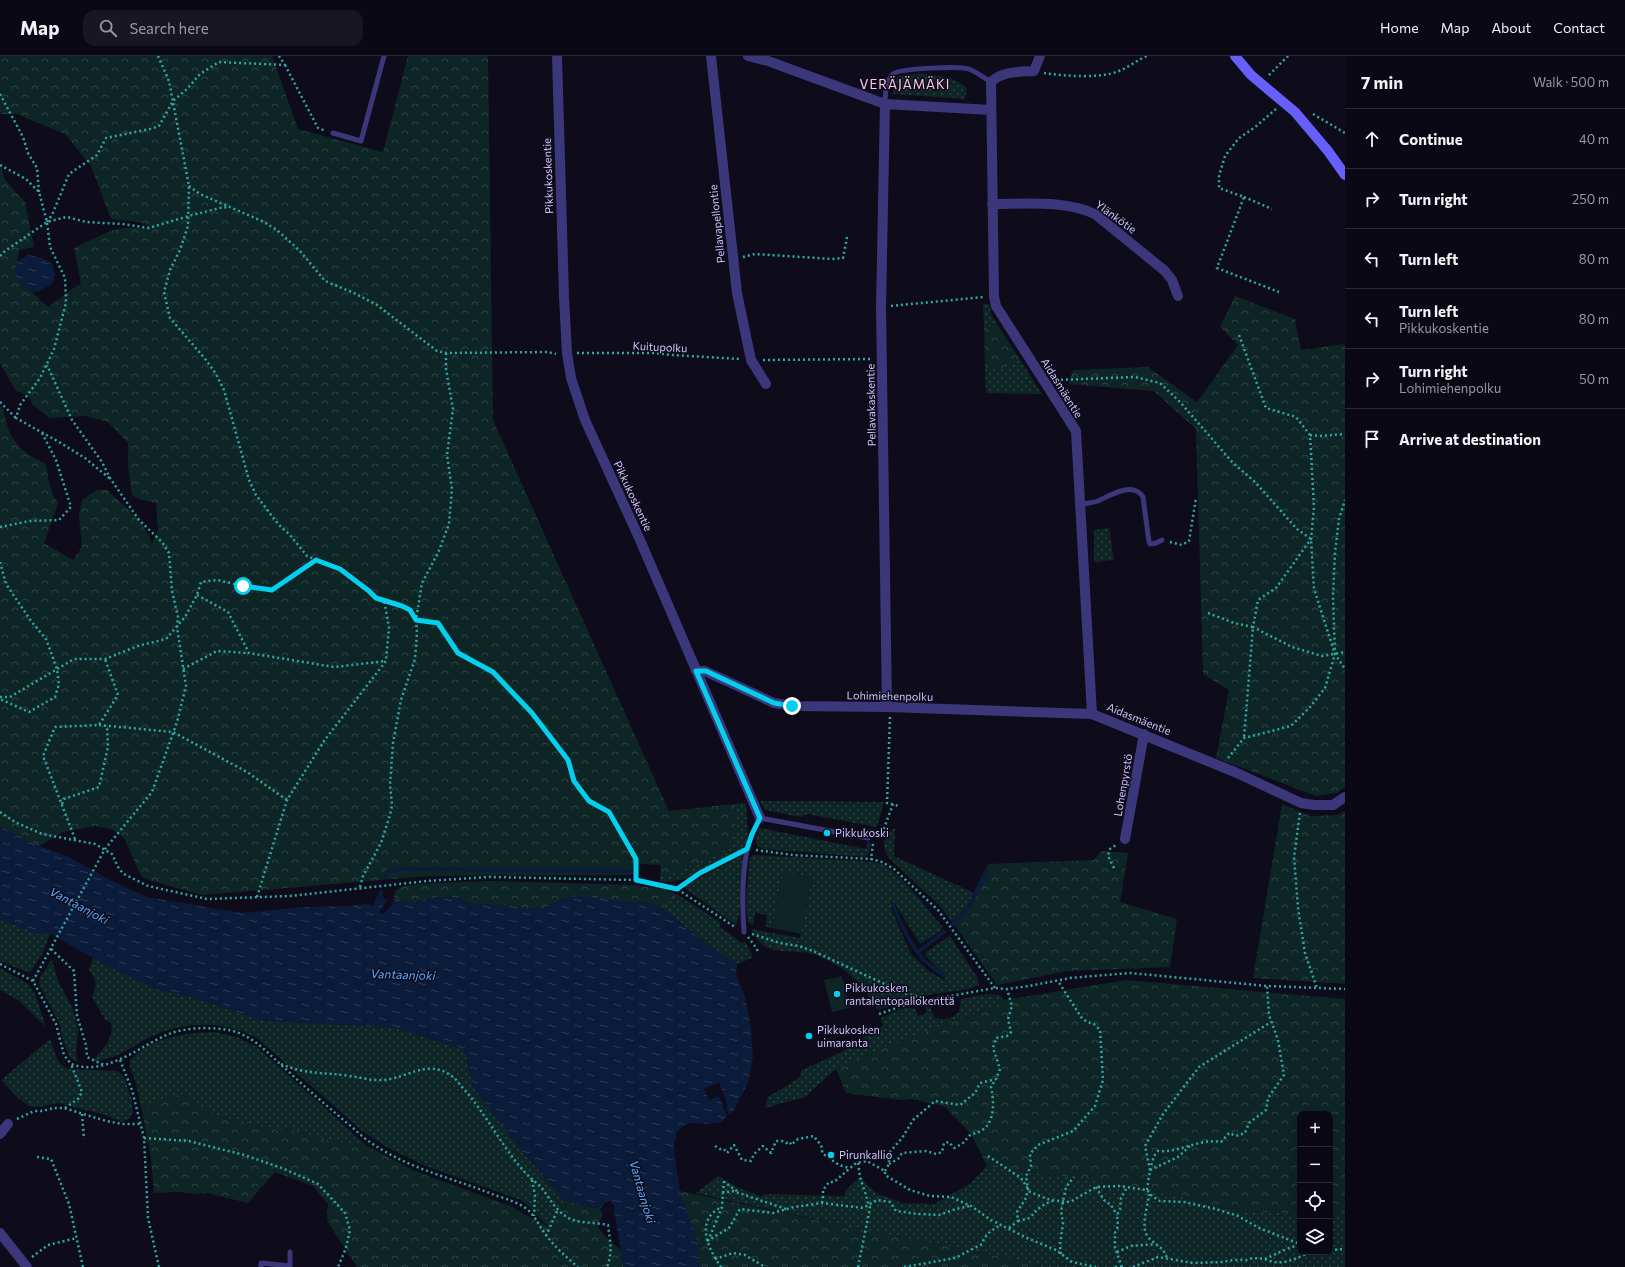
<!DOCTYPE html>
<html lang="en">
<head>
<meta charset="utf-8">
<style>
  :root { --surface:#0a0814; --page:#181622; --text:#f1f3f6; --muted:#999aa0; --line:#2a2934 }
  body { margin:0; font-family:Commissioner,sans-serif; background:var(--page); color:var(--text) }
  .controls { position:absolute; right:12px; bottom:12px; display:grid; overflow:hidden; border-radius:8px; box-shadow:0 4px 16px #0002 }
  .controls button { width:36px; height:36px; display:grid; place-items:center; padding:0; border:0; border-bottom:1px solid var(--line); background:var(--surface); color:var(--text); font:20px sans-serif }
  .stop { position:absolute; width:12px; height:12px; margin:-9px; border:3px solid #04cfec; border-radius:50%; background:#fff }
  .stop.end { background:#04cfec; border-color:#fff; box-shadow:0 1px 4px #0008 }
  .list { margin:0; padding:0; list-style:none }
  h2 { display:flex; justify-content:space-between; align-items:center; height:52px; margin:0; padding:0 16px; font-size:17px }
  h2 small { font-size:13px; font-weight:400; color:var(--muted) }
  .list li { display:grid; grid-template-columns:26px 1fr auto; gap:12px; align-items:center; box-sizing:border-box; height:60px; padding:0 16px; border-top:1px solid var(--line) }
  .list b { display:block; font-size:15px; white-space:nowrap }
  .list p { margin:0; font-size:13px; white-space:nowrap; color:var(--muted) }
  .list em { font-size:13px; font-style:normal; color:var(--muted) }
  .icon { flex:none; width:22px; height:22px; fill:none; stroke:currentColor; stroke-width:2; stroke-linecap:round; stroke-linejoin:round }
  .map { position:relative; flex:none; width:1345px; height:1211px; overflow:hidden }
  header { display:flex; align-items:center; gap:24px; box-sizing:border-box; height:56px; padding:0 20px; background:var(--surface); border-bottom:1px solid var(--line) }
  header strong { font-size:19px }
  nav { display:flex; gap:22px; margin-inline-start:auto; font-size:14px }
  .search { width:280px; height:36px; background:var(--page); display:flex; align-items:center; gap:10px; box-sizing:border-box; padding:0 14px; border-radius:12px; color:var(--muted); font-size:15px }
  main { display:flex }
  aside { flex:1; background:var(--surface) }
  .map>svg:first-child { display:block }
  .grass { fill:url(#grass-dots) }
  .forest { fill:url(#forest-crowns) }
  .pitch { fill:#0e2525 }
  .water { fill:url(#water-ripples) }
  .pier { fill:#0e0b1b }
  .lines { fill:none; stroke-linecap:round; stroke-linejoin:round }
  .stream { stroke:#0b1b3a; stroke-width:4 }
  .path { stroke:#2eaaa6; stroke-width:2.5; stroke-dasharray:2 3; stroke-linecap:butt }
  .lane { stroke:#3b377a; stroke-width:5 }
  .street { stroke:#3b377a; stroke-width:10 }
  .secondary { stroke:#675ffc; stroke-width:10 }
  .route { stroke:#04cfec; stroke-width:5 }
  .poi-dot { fill:#04cfec; stroke:#0e0b1b; stroke-width:1.5 }
  .labels { text-anchor:middle; stroke-width:3; stroke-linejoin:round; paint-order:stroke }
  .street-label { font-size:11px; fill:#cec6fe; stroke:#0e0b1b }
  .poi-label { font-size:11px; fill:#cec6fe; stroke:#0e0b1b; text-anchor:start }
  .water-label { font-size:12px; font-style:italic; fill:#56abfc; stroke:#0e0b1b }
  .quarter-label { font-size:13px; letter-spacing:1px; fill:#fec8e9; stroke:#0e0b1b }
</style>
</head>
<body>
<header>
<strong>Map</strong>
<div class="search"><svg class="icon" aria-label="search" viewBox="0 0 24 24"><circle cx="10" cy="10" r="6"/><path d="M15 15l6 6"/></svg>Search here</div>
<nav><a>Home</a><a>Map</a><a>About</a><a>Contact</a></nav>
</header>
<main>
<div class="map">
<svg width="1345" height="1211" viewBox="0 0 1345 1211">
  <defs>
    <pattern id="grass-dots" width="8" height="8" patternUnits="userSpaceOnUse"><rect width="8" height="8" fill="#0e2525"/><path d="M2 2h.1M6 6h.1" fill="none" stroke="#304346" stroke-width="1.8" stroke-linecap="round"/></pattern>
    <pattern id="forest-crowns" width="20" height="18" patternUnits="userSpaceOnUse"><rect width="20" height="18" fill="#0e2525"/><path d="M2 6a3 3 0 1 1 6 0M12 15a3 3 0 1 1 6 0" fill="none" stroke="#304346"/></pattern>
    <pattern id="water-ripples" width="26" height="14" patternUnits="userSpaceOnUse"><rect width="26" height="14" fill="#0b1b3a"/><path d="M2 4q2-2 4 0t4 0M15 11q2-2 4 0t4 0" fill="none" stroke="#2d3b58"/></pattern>
  </defs>
  <rect width="100%" height="100%" fill="#0e0b1b"/>
  <path class="grass" d="M920,18c18,1 33,2 47,14l-2,11 -72,-5 2,-13 3,-5z
    M983,248h6l3,12 5,8 -13,4z
    M1019,302l23,36 -56,-1 -1,-25 15,1z
    M1109,472l5,32 -20,2v-32z
    M760,745l124,1 -7,25 -70,-13 -6,3 -36,-7z
    M746,747l2,33 -3,11 -57,31 -16,4 -12,-1v-5l12,-2 65,-42 -4,-28z
    M759,772l107,21 2,-8 2,1 -1,11 -4,4 -101,-8 -7,-4 -1,-4z
    M895,772l-1,28 80,37 -18,34 -16,-21 -51,-48c-8,-12 -7,-22 6,-30z
    M753,799l109,6c8,1 15,1 22,4 18,10 43,44 58,61l-1,5 -21,13 -26,-42h-3v6l20,46 18,17 15,9 1,-4 -20,-21 1,-3 24,-16 27,41 2,8 -11,4 -49,7 -41,14c-15,-25 -30,-41 -57,-53 -26,-12 -58,5 -69,-28l48,9 12,-60 -29,-6 -11,56 -6,-1 1,-12 -12,-2 -2,12 -5,-3c-4,-20 0,-44 2,-64z
    M741,800l2,2c-1,16 -1,55 -7,67l-52,-37 1,-2 7,-4z
    M678,839l42,27v5l22,16 3,-2 7,14v3l-15,6 -8,-4 -68,-52z
    M0,863l37,15h13l-8,20 -12,19 -30,-12z
    M93,902l13,7 51,24 34,8 74,24 127,6 73,23 8,37 49,64 42,49 -12,28c-12,-6 -19,-20 -31,-28l-93,-33 -40,-19 -27,-18 -103,-91c-30,-18 -68,-18 -101,-5 -15,6 -29,17 -44,23 -7,2 -14,3 -21,5 9,-12 23,-23 19,-40l-6,-2 -13,-23c5,-12 5,-16 -3,-27z
    M52,903l6,22 15,28 5,20 -2,25 2,8 -8,-4 -7,-18 -3,-15 -21,-41 1,-6z
    M0,912l28,16 7,10 11,33 -28,-27 -18,-10z
    M988,938l12,1 5,5 -12,7 -104,38 -53,24 -31,28 -40,11 3,-11 31,-19 3,-8 40,-18 41,-26 -2,-8c7,-3 25,-13 32,-10 3,1 4,5 5,8l9,-3 -2,-6 4,-2 6,13c10,2 17,1 24,-6l2,-13z
    M215,976l22,5 20,10 110,99 -40,-6 -38,-11 -10,2 -64,-16 -34,-21 -40,13 -5,-23 -6,-17v-7c22,-23 55,-27 85,-28z
    M50,983l8,22 9,8 51,2 6,6 8,23 1,13 -3,5 -8,4 -17,-7 -46,-12 -20,4 -10,-1 -11,-8 -17,-18z
    M987,1110l163,23 82,21 68,4v38h30v-36l15,2v49h-304l-17,-6 -160,-31 -168,-37 22,-17 21,12 21,8 6,-2 78,2 3,-7 13,-12 16,16 26,10 32,1 36,-20z"/>
  <path class="forest" d="M0,0h272l26,73 85,23 25,-96h80l5,364 176,391 64,-7 4,28 -13,20 -52,22 -12,2 1,-11 -21,-1 -1,11 -211,1 -226,19 -57,-16 -5,-5 -15,-34 -4,-5 -10,-6 -15,-3 -33,6 -24,14 -39,-19v-421l3,2c5,29 15,44 43,56 2,14 4,28 12,39l-14,40 29,17 9,-13 -3,-30 3,-17 15,-10h10c16,15 39,32 45,54l6,-15 -2,-26 -17,-4 -7,-4 -4,-29v-23l-20,-21 -22,-6 -36,2 -17,-13 -5,-10 -12,-4 -16,-28v-199l5,16 20,22 9,45 -15,3 -2,11 5,24 10,7 16,15 24,-18 9,-5 -7,-36 36,-17 14,-3h23l-2,-4 -13,-3 -21,-2 -20,-53 -26,-32 -48,-20h-17z
    M1235,240l60,23 6,31 44,-6v443l-8,6 -21,3 -100,-38 13,-68 -26,-16 -7,-245 -42,-38 -86,-7 5,-14 75,-3 49,35 41,-57 -18,-18z
    M997,268l22,34 -19,12 -15,-2 -1,-40z
    M1282,748l29,12 27,-1 7,-4v173l-92,-6z
    M1101,795l27,2 -8,49 57,17 -7,48 -102,4 -71,14 -41,-58 32,-63 106,-4z
    M494,825l140,4 30,4 14,6 -17,13 -13,-5 -83,-5 -21,10 -17,1 -11,-3 -43,-2 -18,-7h-18l-23,6 -20,-4 1,-8 8,-5 31,-3z
    M1126,924l219,19v219l-15,-2v-102h-30v100l-68,-4 -82,-21 -163,-23 -16,-32 -27,-28 -33,-7 -11,1 -54,-7 -10,-24 53,-24 104,-38 12,-7z
    M181,1038l34,21 64,16 10,-2 38,11 40,6 48,25 98,36 9,6 30,15 12,-28 36,9 3,6 -6,11 9,11 15,13 3,17h-267l-30,-46 1,-17 -15,-18 -38,-14 -27,31 -41,-10 -11,1 -18,-2 -24,1 -3,-34 -10,-52z
    M680,1135l184,39 160,31 17,6h-341z"/>
  <path class="pitch" d="M783,816l29,6 -11,56 -29,-6z
    M842,920l8,32 -18,4 -8,-32z"/>
  <path class="water" d="M28,199l14,3 10,5 3,11 -2,9 -15,9h-6l-10,-7 -7,-10 2,-14z
    M0,771l39,19 28,10 45,25 35,16 96,16 59,-6 44,-1 20,-2 8,2 2,-9 7,-1 2,4h2l-8,12 5,2 8,-10 2,-5 20,4 23,-6h18l18,7 43,2 11,3 17,-1 21,-10 13,-2 70,7 13,5 41,32 35,24 -1,11 9,22 6,32 2,28 -5,26 -15,29 -6,4 -5,6 -12,2 -21,-1 -6,3 -7,7 1,6 -3,1v11l6,40 18,51 2,25h-76l-10,-56 1,-5 -6,-5 -4,2 -5,6 -36,-9 -42,-49 -49,-64 -8,-37 -73,-23 -127,-6 -74,-24 -34,-8 -51,-24 -56,-31h-13l-37,-15z"/>
  <path class="pier" d="M719,1027l9,23 -2,1 3,8 -2,1 -8,-20 -10,4 -5,-11z"/>
  <g class="lines">
    <path class="stream" d="M385,822l3,-7 11,-2 234,2
      M380,840l1,-4
      M892,847c9,20 18,43 33,58 6,5 12,10 18,14
      M952,869l19,-22 16,-32
      M918,896l26,-20"/>
    <path class="path" d="M158,0l11,25 20,105 -1,40 -8,24 -10,20 -6,22 6,26 36,42 10,14 8,16 25,90 7,15 22,29 12,11 17,21 32,13 37,29 26,8 7,4 7,10
      M285,9l33,63 8,3
      M1044,17c21,3 56,6 75,-2 10,-4 18,-11 28,-15
      M1269,19l19,-19
      M0,38l23,43 5,16 9,15 2,24
      M1276,53l-22,19 -15,10 -14,18 -6,20v12l25,9 -27,71 62,24
      M1313,58l32,19
      M0,109l26,14 13,13 8,30 3,25 15,31 1,25 -12,46 -14,29 -20,27 -4,13 43,24 26,16 24,20
      M189,130l11,8 62,27 15,9 23,21 25,30 29,12 23,12 60,46 9,2 102,-1 8,2
      M1244,141l28,12
      M47,166l5,-7 17,-41 28,-19 9,-17 44,-9 9,-3 14,-25 14,-12 13,-15 19,-12 66,3 -6,-9
      M0,200l5,-5 42,-29 15,-4 5,-1 19,5 36,2 27,4 40,-12 35,-9 4,1
      M743,201l12,-3 77,5 11,-1 4,-21
      M891,250l92,-9
      M1239,279l27,73 30,9 14,18 4,72 -3,32 -35,49 -18,12 -5,27 39,20 30,9 23,-4
      M577,297h78l17,2 68,4
      M763,304l109,-1
      M1056,324l79,-3 25,6 20,19 53,61 22,19 42,47 14,10 3,50 21,65 10,15
      M0,346l16,16
      M1310,379l9,1 26,-2
      M0,471l30,-6 29,-1 12,-13 -15,-47 -14,-27
      M1170,486l12,3 7,-4 7,-43
      M0,506l6,22 25,37 15,18 11,30 2,15 -4,13 -26,15 -29,-13
      M197,539l31,17 21,41 85,14 52,-6
      M1208,557l26,10 19,4 -9,111
      M416,564l22,3 20,30 35,19 39,41 36,47 6,21 15,20 20,11 27,47v21
      M183,613l34,-18 31,2
      M0,641h10l64,-38h31l33,-13 28,-7 19,-22 12,-22 4,-13 16,-2 26,6 29,4 44,-30
      M890,661l-3,86 12,3
      M99,669l74,7 74,40 40,28
      M1228,702l16,-20 47,-12 19,-19 15,-19 10,-34 -2,-57 2,-45 4,-33 6,-19
      M62,748l2,-5 35,-12 9,-40 -1,-21
      M0,756l15,10 27,12 53,10 17,10 7,15 5,5 24,12 59,13 83,-3 137,-15 62,-4 147,3 41,9 58,38
      M1300,757l-6,44 4,51 7,45 12,35
      M877,780l6,-5 10,-27
      M75,783l-32,-83 12,-29 44,-2 19,-30 -13,-36
      M873,788l-2,15 11,3 12,7 44,41 57,78
      M756,794l37,5 78,4
      M1114,812l-6,-12 2,-7 6,-4
      M360,831l3,-11 18,-33 9,-28 2,-10 -2,-20 3,-42 8,-43 14,-41 2,-26 -1,-13 6,-37 16,-30 11,-29 3,-35 -5,-34 6,-46 -7,-40v-16
      M677,833l23,-16 38,-19
      M257,841l30,-97 37,-59 62,-80 3,-34 -5,-27
      M752,878l28,9 19,3 14,5 91,42 22,6
      M748,881l9,12 1,4
      M51,893l23,22 3,45 9,29 1,12 17,8
      M0,908l33,17 23,43 8,31 7,9c35,13 68,-18 98,-30 18,-7 41,-7 60,-4 25,5 41,26 59,41 19,18 39,35 59,52 8,6 15,14 23,19 35,25 78,35 117,50 12,5 26,8 37,15 11,7 14,18 22,28 9,12 20,22 32,32
      M33,925l72,-132 47,-57 25,-70 9,-36 -9,-59 1,-10 -6,-26 -3,-38 -7,-11 -23,-22 -29,-42 -8,-16 -30,-42 -25,-55
      M879,958l32,-11 84,-15 12,1 22,-3 41,-8 60,-5 137,13 78,3
      M120,1004l12,30 12,48 4,80 11,49
      M281,1008c26,11 43,8 69,12 9,1 18,4 27,4 28,2 50,-25 77,-2 3,2 5,6 8,9 21,23 36,52 55,76 5,6 10,12 15,16 3,3 6,5 9,8 8,10 14,23 26,30 10,7 28,5 41,8 2,17 5,26 -1,42
      M65,1052l13,-9 4,-7 -11,-28
      M82,1058l2,25
      M17,1063l17,-8h9l11,-3h10l42,13 16,3h19
      M144,1082l45,3 55,14 38,13 36,16 27,29 5,17 -4,18 -8,19
      M715,1090l5,3h4l3,4 7,-8 8,15 9,1 3,-7 9,-8 8,7 5,-12h6l4,2 4,-1 1,3 7,-6 16,-3c4,7 9,8 8,17l17,12 10,3
      M988,1100l33,22 9,14 20,8 20,2 26,-15 24,-1 27,4 5,6 8,5 24,1 32,7 22,7 21,12 41,16
      M37,1101l14,2 18,45 14,63
      M889,1108l9,-5 4,-6 24,-2 10,3 6,-2 2,-9 5,-1 5,6 8,-4 9,-10c24,-3 24,-28 20,-47l4,-7
      M1150,1114l4,-14 4,-5c22,2 41,-13 63,-9l8,-9 7,3 9,-3 4,-10 17,-13 2,-12 16,-23 -6,-35 -9,-25 -2,-29
      M1150,1114l28,-13 12,-11
      M885,1115l4,-7v-11l13,-15 11,-18 22,-19 25,4 15,-12 5,-10 16,-4 4,-10 -7,-21 3,-10 11,-2 4,-4 -3,-13 4,-13 -5,-17
      M532,1124l3,15 -1,21
      M1096,1131l8,13 7,5 6,10
      M1147,1134l3,-20 -5,-24 18,-32 36,-47 72,-45
      M723,1137l1,-11 13,9
      M1149,1138c-1,12 -9,33 -1,43 8,9 15,9 19,21
      M822,1147l1,-4v-9l6,-8h5l22,-19 11,-2 18,10v4l25,15 20,6 21,1 20,9 20,14 36,18 29,12 16,12 24,5
      M1018,1165l12,-3c7,-9 12,-13 22,-17
      M1009,1172l9,-7 -1,-9 9,-14 2,-9 -2,-13 5,-10 -1,-12 8,-9 35,-14 22,-25 8,-26 -3,-50 -6,-6 -7,-2 -6,-5 -23,-36
      M546,1180l12,-27
      M707,1185l22,-13 11,-19 33,4 21,-6 28,-4 41,5 14,-8 13,2 6,9 22,3 21,1 17,-6 14,-3
      M708,1185l14,-34 1,-14 9,-2 7,2 47,16
      M1330,1194l15,-1
      M1117,1196l14,-6 25,-2
      M1061,1198l-1,-9 3,-22 -2,-12 5,-24 8,-10
      M32,1201l16,-12 29,-7
      M715,1203l18,-6 12,2 20,12
      M1265,1203c17,8 29,0 46,-7
      M721,1211c-9,-13 -21,-34 -12,-49 2,-5 8,-8 12,-11
      M858,1211l12,-59 -10,-31 -2,-15
      M904,1211l51,-9 27,-14c3,-10 10,-14 19,-19
      M1115,1211h10
      M1122,1211l-7,-19v-15l3,-7 -1,-11 3,-6 1,-11 6,-11
      M1133,1211l25,-10 35,6 29,-1 11,-2h14l6,-2 12,1 26,-12 9,-1"/>
    <path class="lane" d="M885,48c0,-9 1,-23 8,-30 7,-6 67,-8 76,-5 8,3 15,9 22,13
      M333,77l28,8 23,-85
      M1080,449c6,-2 12,-2 18,-4 13,-6 35,-20 45,-4l6,45 1,2 6,-1 6,-3
      M744,876c-2,-27 -2,-55 3,-82 2,-11 8,-22 13,-32l108,20
      M261,1211v-4l29,3v-14"/>
    <path class="street" d="M557,0l7,241 3,56 4,25 14,42 55,120 120,278
      M711,0l26,237 14,67 15,24
      M748,0l20,5 117,43 106,6
      M1040,0l-6,15c-15,1 -32,0 -43,11l3,214 2,10 80,125 16,283
      M885,48l-4,203 6,400
      M992,148c35,0 71,-4 103,10l70,57 7,9 6,16
      M696,615h9l69,32 18,3 95,1 205,7 145,59 64,30 13,2h19l12,-8
      M1125,783l19,-105
      M0,1078l8,-10
      M0,1177l27,34"/>
    <path class="secondary" d="M1235,0l16,19 44,37 33,39 17,24"/>
  </g>
  <g class="lines">
    <path class="route" d="M243,530l29,4 44,-30 24,9 29,22 7,7 26,8 8,4 6,10 22,3 20,30 35,19 39,41 36,47 6,21 15,20 20,11 27,47v21l41,9 23,-16 47,-24 5,-15 8,-16 -64,-147h10l68,32 18,3"/>
  </g>
  <g class="poi-dot">
    <circle cx="827" cy="777" r="4"/>
    <circle cx="837" cy="938" r="4"/>
    <circle cx="809" cy="980" r="4"/>
    <circle cx="831" cy="1099" r="4"/>
  </g>
  <g class="labels">
    <g class="street-label">
      <text transform="translate(548 120) rotate(-92)" y="4">Pikkukoskentie</text>
      <text transform="translate(1116 161) rotate(36)" y="4">Ylänkötie</text>
      <text transform="translate(717 168) rotate(-96)" y="4">Pellavapellontie</text>
      <text transform="translate(660 291) rotate(3)" y="4">Kuitupolku</text>
      <text transform="translate(1062 332) rotate(58)" y="4">Aidasmäentie</text>
      <text transform="translate(871 349) rotate(-91)" y="4">Pellavakaskentie</text>
      <text transform="translate(633 440) rotate(65)" y="4">Pikkukoskentie</text>
      <text transform="translate(890 640) rotate(1)" y="4">Lohimiehenpolku</text>
      <text transform="translate(1139 663) rotate(22)" y="4">Aidasmäentie</text>
      <text transform="translate(1123 729) rotate(-80)" y="4">Lohenpyrstö</text>
    </g>
    <g class="poi-label">
      <text x="835" y="781">Pikkukoski</text>
      <text x="845" y="936">Pikkukosken<tspan x="845" dy="13">rantalentopallokenttä</tspan></text>
      <text x="817" y="978">Pikkukosken<tspan x="817" dy="13">uimaranta</tspan></text>
      <text x="839" y="1103">Pirunkallio</text>
    </g>
    <g class="water-label">
      <text transform="translate(79 850) rotate(28)" y="4">Vantaanjoki</text>
      <text transform="translate(403 919) rotate(2)" y="4">Vantaanjoki</text>
      <text transform="translate(642 1136) rotate(74)" y="4">Vantaanjoki</text>
    </g>
    <g class="quarter-label">
      <text x="905" y="33">VERÄJÄMÄKI</text>
    </g>
  </g>
</svg>
<div class="controls">
<button>+</button>
<button>−</button>
<button><svg class="icon" aria-label="locate" viewBox="0 0 24 24"><circle cx="12" cy="12" r="6"/><path d="M12 2v4M12 18v4M2 12h4M18 12h4"/></svg></button>
<button><svg class="icon" aria-label="layers" viewBox="0 0 24 24"><path d="M12 4l9 5-9 5-9-5zM3 14l9 5 9-5"/></svg></button>
</div>
<div class="stop" style="left:243px;top:530px"></div>
<div class="stop end" style="left:792px;top:650px"></div>
</div>
<aside>
<h2>7 min<small>Walk · 500 m</small></h2>
<ul class="list">
<li><svg class="icon" aria-label="ahead" viewBox="0 0 24 24"><path d="M12 20V5M6 11l6-6 6 6"/></svg><div><b>Continue</b></div><em>40 m</em></li>
<li><svg class="icon" aria-label="right" viewBox="0 0 24 24"><path d="M7 20v-9h11M14 6l5 5-5 5"/></svg><div><b>Turn right</b></div><em>250 m</em></li>
<li><svg class="icon" aria-label="left" viewBox="0 0 24 24"><path d="M17 20v-9H6M10 6l-5 5 5 5"/></svg><div><b>Turn left</b></div><em>80 m</em></li>
<li><svg class="icon" aria-label="left" viewBox="0 0 24 24"><path d="M17 20v-9H6M10 6l-5 5 5 5"/></svg><div><b>Turn left</b><p>Pikkukoskentie</p></div><em>80 m</em></li>
<li><svg class="icon" aria-label="right" viewBox="0 0 24 24"><path d="M7 20v-9h11M14 6l5 5-5 5"/></svg><div><b>Turn right</b><p>Lohimiehenpolku</p></div><em>50 m</em></li>
<li><svg class="icon" aria-label="arrive" viewBox="0 0 24 24"><path d="M6 21V4h12l-3 4 3 4H6"/></svg><div><b>Arrive at destination</b></div></li>
</ul>
</aside>
</main>
</body>
</html>
